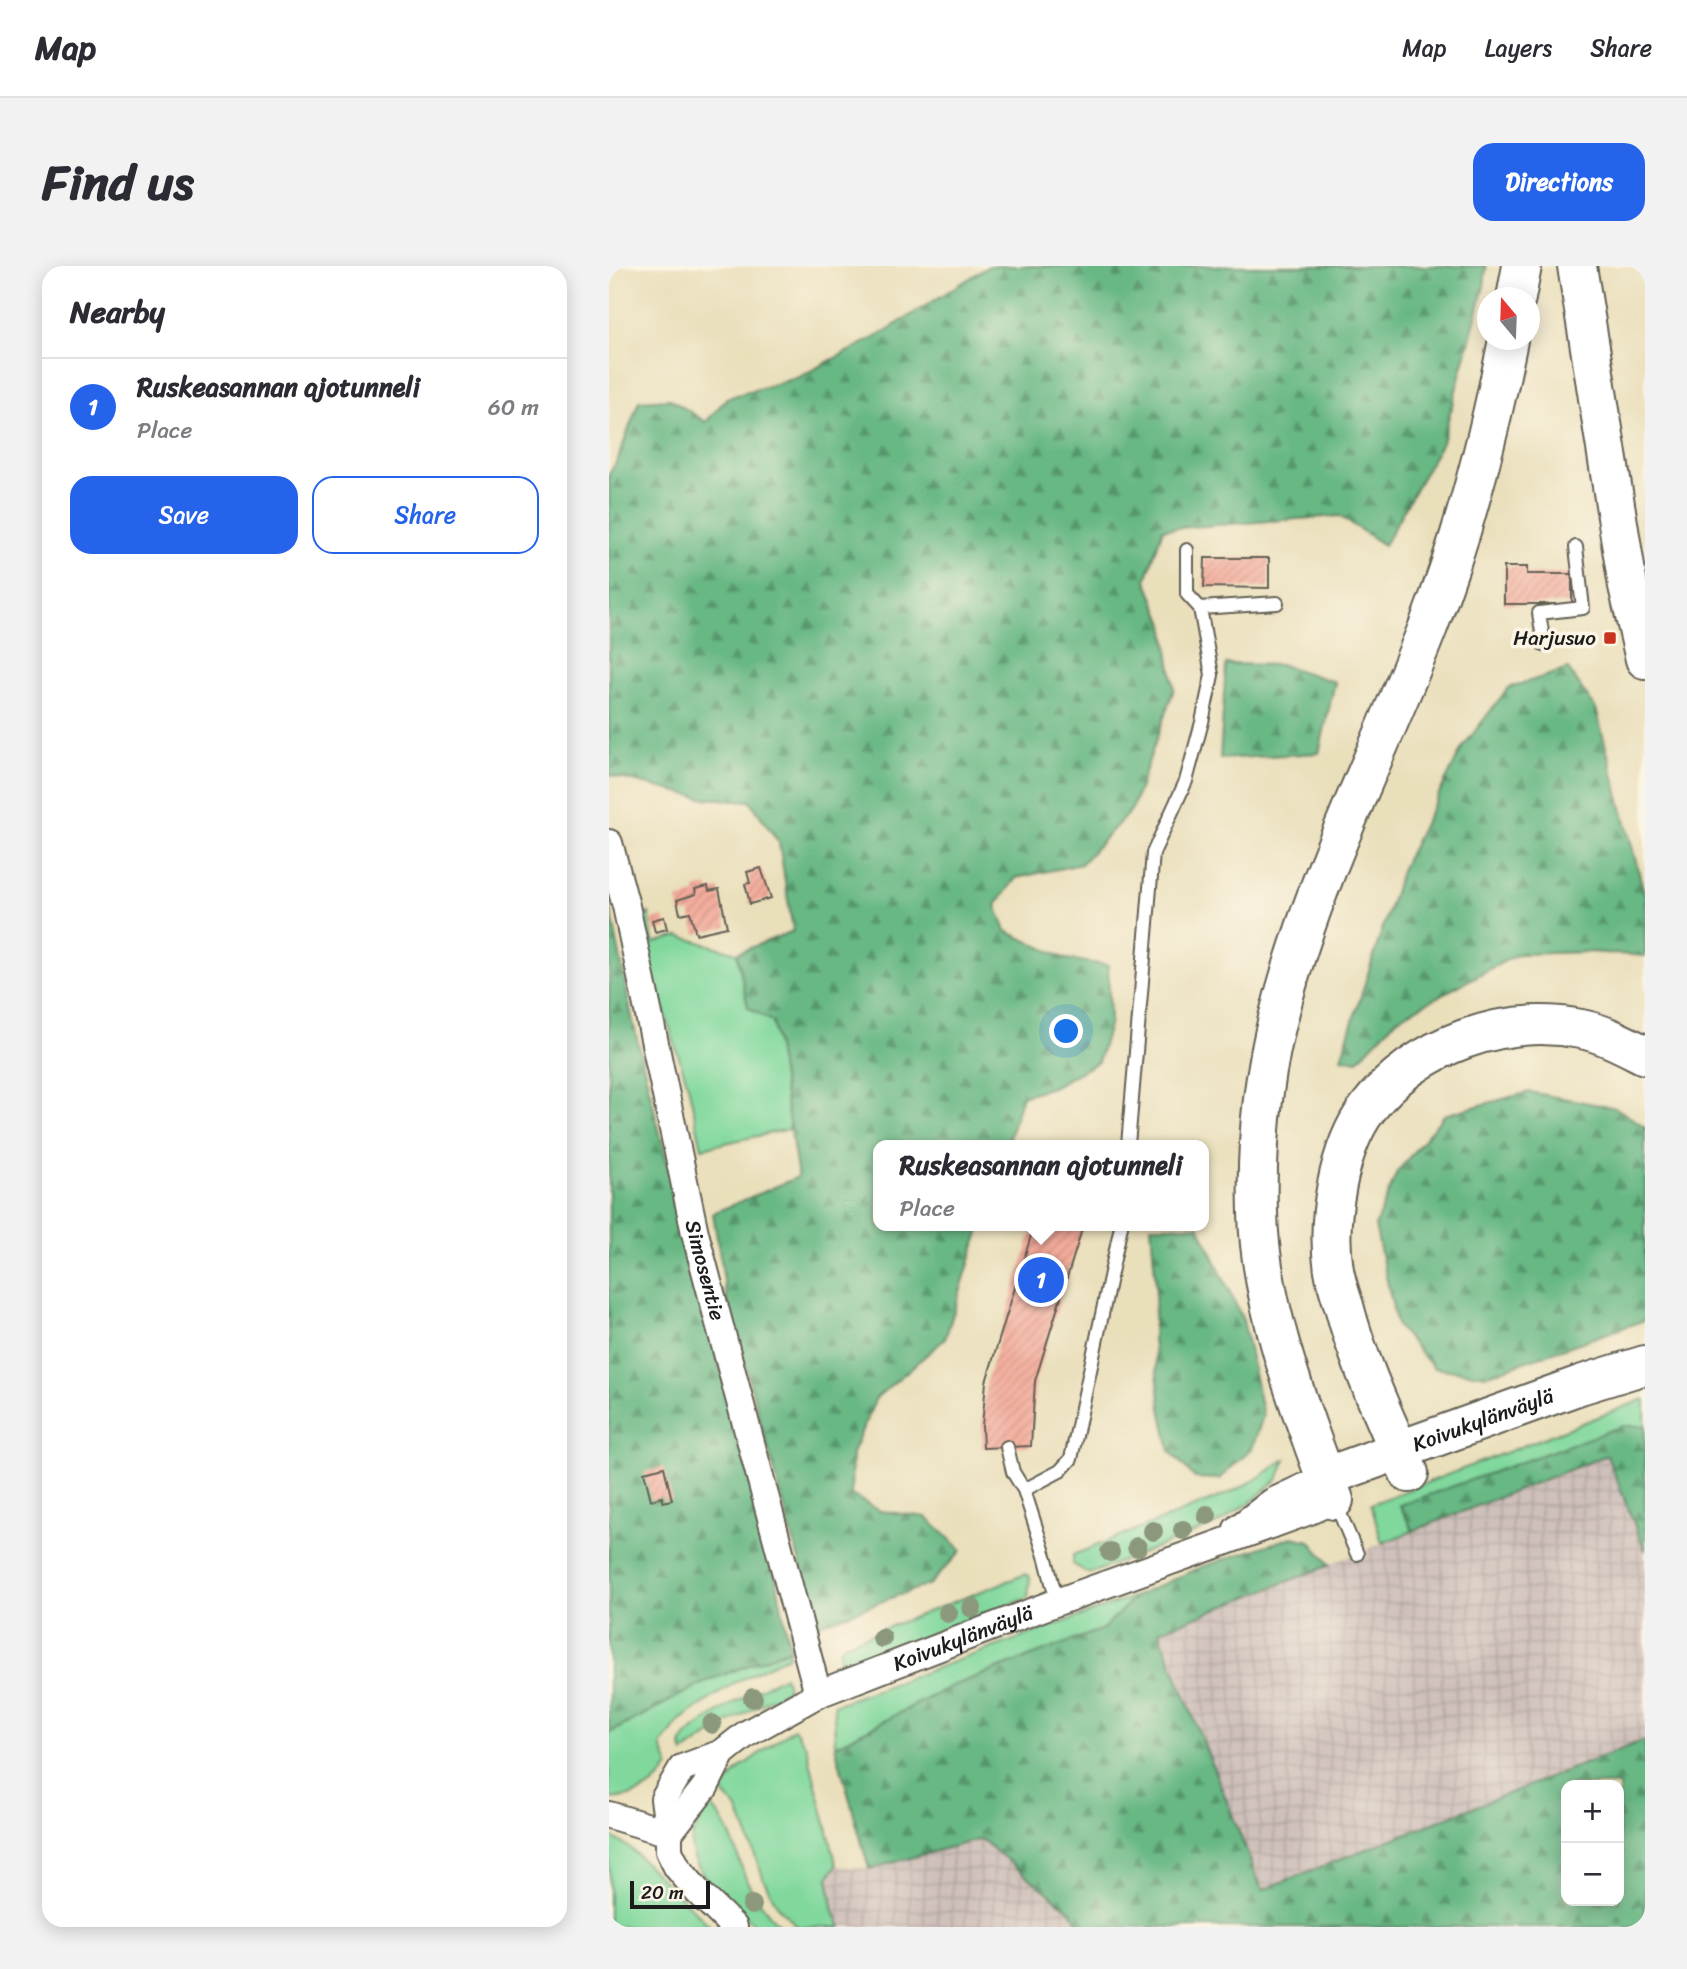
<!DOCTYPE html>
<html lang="en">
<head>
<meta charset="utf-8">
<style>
  :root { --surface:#fff; --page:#f2f2f3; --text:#2b2b33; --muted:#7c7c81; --line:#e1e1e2; --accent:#2563eb }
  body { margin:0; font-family:Sriracha,sans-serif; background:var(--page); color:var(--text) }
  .controls { position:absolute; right:21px; bottom:21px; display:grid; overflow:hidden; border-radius:14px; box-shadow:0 4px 18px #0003 }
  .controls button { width:63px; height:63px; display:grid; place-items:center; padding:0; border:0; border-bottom:2px solid var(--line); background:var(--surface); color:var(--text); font:35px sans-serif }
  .compass { position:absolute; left:868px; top:21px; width:63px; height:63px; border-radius:50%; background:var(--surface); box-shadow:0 4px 18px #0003; rotate:341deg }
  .scale { position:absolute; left:21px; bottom:18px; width:80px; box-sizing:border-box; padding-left:7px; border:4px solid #1c1c1c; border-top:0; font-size:19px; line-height:24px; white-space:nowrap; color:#1c1c1c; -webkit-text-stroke:5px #fcf5e5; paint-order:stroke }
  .you { position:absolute; left:458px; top:766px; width:24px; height:24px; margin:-18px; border:5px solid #fff; border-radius:50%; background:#1a73e8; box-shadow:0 0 0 10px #1a73e833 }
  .badge { display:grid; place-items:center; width:46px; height:46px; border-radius:50%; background:var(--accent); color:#fff; font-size:23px; font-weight:700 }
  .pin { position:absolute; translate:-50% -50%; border:4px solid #fff; box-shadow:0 2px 7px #0006 }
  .popup { position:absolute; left:264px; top:874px; width:336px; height:91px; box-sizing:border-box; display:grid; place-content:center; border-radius:14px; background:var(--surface); filter:drop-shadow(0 2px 5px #0005); font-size:23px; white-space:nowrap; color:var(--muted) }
  .popup b { font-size:26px; color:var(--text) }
  .popup::after { content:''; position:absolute; left:50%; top:100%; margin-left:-14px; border:14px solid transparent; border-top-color:var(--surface) }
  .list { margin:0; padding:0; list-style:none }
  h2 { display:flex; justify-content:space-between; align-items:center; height:91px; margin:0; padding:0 28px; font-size:30px }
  h2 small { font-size:23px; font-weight:400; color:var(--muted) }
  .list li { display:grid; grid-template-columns:46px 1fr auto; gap:21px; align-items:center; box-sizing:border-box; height:98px; padding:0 28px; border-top:2px solid var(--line) }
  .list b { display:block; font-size:26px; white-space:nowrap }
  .list p { margin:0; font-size:23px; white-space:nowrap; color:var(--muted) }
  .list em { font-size:23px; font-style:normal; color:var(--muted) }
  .actions { display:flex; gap:14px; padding:21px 28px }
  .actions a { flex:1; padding:16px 0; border:2px solid var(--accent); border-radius:21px; text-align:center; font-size:24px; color:var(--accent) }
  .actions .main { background:var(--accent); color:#fff }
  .map { position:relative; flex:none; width:1036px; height:1661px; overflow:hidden; border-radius:21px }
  header { display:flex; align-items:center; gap:42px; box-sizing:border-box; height:98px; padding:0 35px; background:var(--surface); border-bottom:2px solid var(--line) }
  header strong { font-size:33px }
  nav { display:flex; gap:38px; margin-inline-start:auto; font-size:24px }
  .intro { display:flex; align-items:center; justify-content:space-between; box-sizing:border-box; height:168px; padding:0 42px }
  h1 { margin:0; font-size:49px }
  .button { padding:18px 32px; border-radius:21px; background:var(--accent); color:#fff; font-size:24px; font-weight:700 }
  main { display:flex; gap:42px; padding:0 42px }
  aside { flex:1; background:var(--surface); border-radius:21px; box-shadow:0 4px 18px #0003 }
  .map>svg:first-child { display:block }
  .industrial { fill:url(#industrial-grid) }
  .green { fill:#80d89d; stroke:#4e7a5c; stroke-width:2 }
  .forest { fill:url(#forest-firs); stroke:#426a50; stroke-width:2; fill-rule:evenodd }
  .building { fill:url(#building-hatch) }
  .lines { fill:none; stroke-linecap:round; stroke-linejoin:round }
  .service-casing { stroke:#646054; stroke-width:16 }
  .minor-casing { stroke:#646054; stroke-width:30 }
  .primary-casing { stroke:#646054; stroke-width:42 }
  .motorway-casing { stroke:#646054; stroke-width:42 }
  .service { stroke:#fff; stroke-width:12 }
  .minor { stroke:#fff; stroke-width:26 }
  .primary { stroke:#fff; stroke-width:38 }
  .motorway { stroke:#fff; stroke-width:38 }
  .tree { fill:#8c987c }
  .poi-dot { fill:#c8321e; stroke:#fcf5e5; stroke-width:2.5 }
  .labels { text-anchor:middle; stroke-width:7; stroke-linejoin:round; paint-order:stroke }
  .poi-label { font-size:21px; fill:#1c1c1c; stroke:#fcf5e5; text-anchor:end }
  .street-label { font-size:21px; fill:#1c1c1c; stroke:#fcf5e5 }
</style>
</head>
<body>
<header>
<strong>Map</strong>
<nav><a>Map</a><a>Layers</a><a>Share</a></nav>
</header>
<div class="intro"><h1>Find us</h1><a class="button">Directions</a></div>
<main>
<aside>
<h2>Nearby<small></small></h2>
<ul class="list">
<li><span class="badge">1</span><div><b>Ruskeasannan ajotunneli</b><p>Place</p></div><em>60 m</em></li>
</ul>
<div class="actions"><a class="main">Save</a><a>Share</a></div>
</aside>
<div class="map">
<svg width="1036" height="1661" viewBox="0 0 1036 1661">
  <defs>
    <pattern id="industrial-grid" width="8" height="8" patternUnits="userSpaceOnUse" patternTransform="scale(1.75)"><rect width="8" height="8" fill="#cfc0ba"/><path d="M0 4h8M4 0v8" fill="none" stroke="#b1a49f"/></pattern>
    <pattern id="forest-firs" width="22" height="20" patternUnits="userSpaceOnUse" patternTransform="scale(1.75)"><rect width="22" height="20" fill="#68b884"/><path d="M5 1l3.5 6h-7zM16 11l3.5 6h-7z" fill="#55956b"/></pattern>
    <pattern id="building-hatch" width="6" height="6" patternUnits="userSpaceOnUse" patternTransform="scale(1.75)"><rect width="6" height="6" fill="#f3a999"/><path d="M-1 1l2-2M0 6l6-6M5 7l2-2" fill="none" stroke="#d09183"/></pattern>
  </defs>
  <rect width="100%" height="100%" fill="#fcf5e5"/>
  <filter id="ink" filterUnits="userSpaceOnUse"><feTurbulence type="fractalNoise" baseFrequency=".0143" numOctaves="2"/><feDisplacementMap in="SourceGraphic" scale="14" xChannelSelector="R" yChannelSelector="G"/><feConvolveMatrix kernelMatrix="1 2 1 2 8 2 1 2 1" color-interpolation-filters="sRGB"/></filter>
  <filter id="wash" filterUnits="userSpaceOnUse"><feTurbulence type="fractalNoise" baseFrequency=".00686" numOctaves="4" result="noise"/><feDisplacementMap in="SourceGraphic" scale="28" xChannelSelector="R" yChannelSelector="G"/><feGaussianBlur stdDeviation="1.57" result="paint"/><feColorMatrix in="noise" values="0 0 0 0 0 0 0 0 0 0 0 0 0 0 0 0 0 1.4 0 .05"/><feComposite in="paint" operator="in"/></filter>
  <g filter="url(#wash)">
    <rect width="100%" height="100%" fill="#eadfbb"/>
    <path class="industrial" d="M999,1189l37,96v189l-383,150 -103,-259z
      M372,1573l91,73 7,15h-238l-7,-15 -6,-35 9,-11 32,3z"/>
    <path class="green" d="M40,647l4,30 26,-7 58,17 11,54 25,14 17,108 -88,19 -14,-63 -52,-162 2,-5z
      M1036,1133v27h-22l-223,80 13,25 -31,12 -11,-39z
      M677,1193l-8,20 -26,22 -35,23 -128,50 -16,-10v-9l157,-62 25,-13z
      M417,1308l4,3 -2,21 -183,68 -5,-5 -1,-11 5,-6z
      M527,1330l-33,33 -151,57 -117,60 -1,-41z
      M181,1383l-2,7 -54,27 -54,37 -19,26 8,20c-14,24 -33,31 -60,33v-66l98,-52z
      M175,1410l3,7v7l-68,38 -35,25 -3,-8c8,-22 80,-56 103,-69z
      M185,1462l12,18 31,120 -9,11 6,35 7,15h-43l-20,-20 -14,-27 -26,-70 -17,-19 19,-23z
      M101,1539c23,23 25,49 38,78 8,16 20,31 33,44h-24c-21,-19 -70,-55 -65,-87 1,-11 12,-25 18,-35z
      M0,1569l21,13 81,79h-102z"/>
    <path class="forest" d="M380,0h497l-2,21 -42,155 -58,103 -45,-29 -176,13 -17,51 18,44 10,65 -42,120 -51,55 -65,14 -20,27 10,26 60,28 42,6 2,57 -12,40 -46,25 -30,9 -15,49h-129v81h103l-36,113 -69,59 -24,55 -1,42 29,16 46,6 36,33 -32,34 -113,41 -90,-325 -14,-87 85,-36 -25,-155 -25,-15 -11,-54 56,-22 -14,-88 -29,-42 -48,-3 -93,-23v-301l9,-15 21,-58 31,-2 36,23 21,-24 72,-21 77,-40z
      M617,398l56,1 53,17 -16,71 -99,6z
      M959,403l28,40 49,187v60l-55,-4 -72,2 -120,64 -40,42 -17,-2 61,-190 60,-120 46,-60z
      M0,634l23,118 65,268 71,252 22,111 -83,32 -98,52z
      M920,826l87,16 29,19v193l-158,55 -53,-7 -37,-42 -22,-100 22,-54 47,-57z
      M542,960h48l44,94 20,96 -11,33 -33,30 -24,-1 -25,-27 -9,-43 -8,-69 3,-52z
      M1014,1160h22v125l-38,-96 -194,76 -13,-26z
      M683,1271l18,4 20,24 -171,66 103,259 383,-150v187h-566l-7,-15 -91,-73 -112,30 -34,-123 117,-60 151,-57 33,-33 65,-29zM957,1519h53v116h-53z"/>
    <g id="blocks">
      <path class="building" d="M596,292h64v30l-65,-1z
        M895,301h23v7h45v30h-68z
        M152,602l10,30 -21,6 -5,-20 5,-1 -3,-11z
        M99,620l1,5 10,-2 8,38 -31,7 -6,-22 -10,2 -3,-14 19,-6 -1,-5z
        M55,651l3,12 -12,3 -3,-12z
        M425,960h49l-48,155 -4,65 -48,2 -1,-22 4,-44z
        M55,1201l8,33 -9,2 -1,-5 -11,3 -7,-28z"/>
    </g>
  </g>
  <g filter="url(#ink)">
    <use href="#blocks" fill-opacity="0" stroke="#646054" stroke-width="2"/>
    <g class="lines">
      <g class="service-casing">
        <path id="service" d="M591,342l77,-5
          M935,379l-5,-32 44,-5 -7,-61
          M519,879l25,-292 33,-72 16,-59 10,-47 -12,-67 -13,-14v-44
          M398,1181l6,25 11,18 22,69 11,43
          M415,1224l36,-19 11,-12 50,-233
          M727,1238l21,50"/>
      </g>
      <g class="minor-casing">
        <g id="minor">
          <path id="s1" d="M0,577l17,63 69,327 123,461"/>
          <path d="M628,1263l35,-27 53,-25"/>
          <path d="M0,1549l60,18"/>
          <path d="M60,1567l36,-46 17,-34"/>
          <path id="s2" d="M125,1661l-36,-35 -21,-25 -8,-16v-18l-5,-34 18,-31 40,-15 24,-19 72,-40 239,-92 250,-90 27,-12"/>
        </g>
      </g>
      <g class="primary-casing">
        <g id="primary">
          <path id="s3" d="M716,1211l255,-92 65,-20"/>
        </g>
      </g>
      <g class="motorway-casing">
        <path id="motorway" d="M968,0l51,320 17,73
          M907,32l6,-32
          M800,1207c-24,-55 -50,-109 -65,-167 -4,-12 -8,-24 -10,-36 -8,-48 4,-123 34,-162 48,-63 136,-94 213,-79 22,4 44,16 64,26
          M725,1234c-33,-88 -74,-193 -76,-287 -2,-68 5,-140 23,-206 34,-131 98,-254 147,-380 36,-93 61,-190 80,-287"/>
      </g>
      <use href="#service" class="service"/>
      <use href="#minor" class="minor"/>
      <use href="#primary" class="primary"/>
      <use href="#motorway" class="motorway"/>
    </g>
    <g class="tree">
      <circle cx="598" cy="1249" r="10"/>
      <circle cx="574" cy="1264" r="10"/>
      <circle cx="544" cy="1265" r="10"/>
      <circle cx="528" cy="1281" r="10"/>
      <circle cx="501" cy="1286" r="10"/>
      <circle cx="363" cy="1342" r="10"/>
      <circle cx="339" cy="1347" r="10"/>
      <circle cx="273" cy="1372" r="10"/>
      <circle cx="144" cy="1432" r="10"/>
      <circle cx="103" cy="1458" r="10"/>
      <circle cx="143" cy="1639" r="10"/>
    </g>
  </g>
  <rect class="poi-dot" x="994" y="365" width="14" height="14" rx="3.5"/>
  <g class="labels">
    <g class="poi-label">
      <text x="987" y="379">Harjusuo</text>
    </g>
    <g class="street-label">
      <text dy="7" stroke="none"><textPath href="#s1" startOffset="438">Simosentie</textPath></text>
      <text dy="7" stroke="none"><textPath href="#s3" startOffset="168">Koivukylänväylä</textPath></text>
      <text dy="7" stroke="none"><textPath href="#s2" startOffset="500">Koivukylänväylä</textPath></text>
    </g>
  </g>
</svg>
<div class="controls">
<button>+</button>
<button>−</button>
</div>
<svg class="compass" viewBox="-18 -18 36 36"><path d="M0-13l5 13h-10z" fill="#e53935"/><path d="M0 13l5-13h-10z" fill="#7c7c81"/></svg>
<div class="scale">20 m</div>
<div class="you"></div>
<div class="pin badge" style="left:432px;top:1014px">1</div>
<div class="popup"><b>Ruskeasannan ajotunneli</b>Place</div>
</div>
</main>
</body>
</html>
